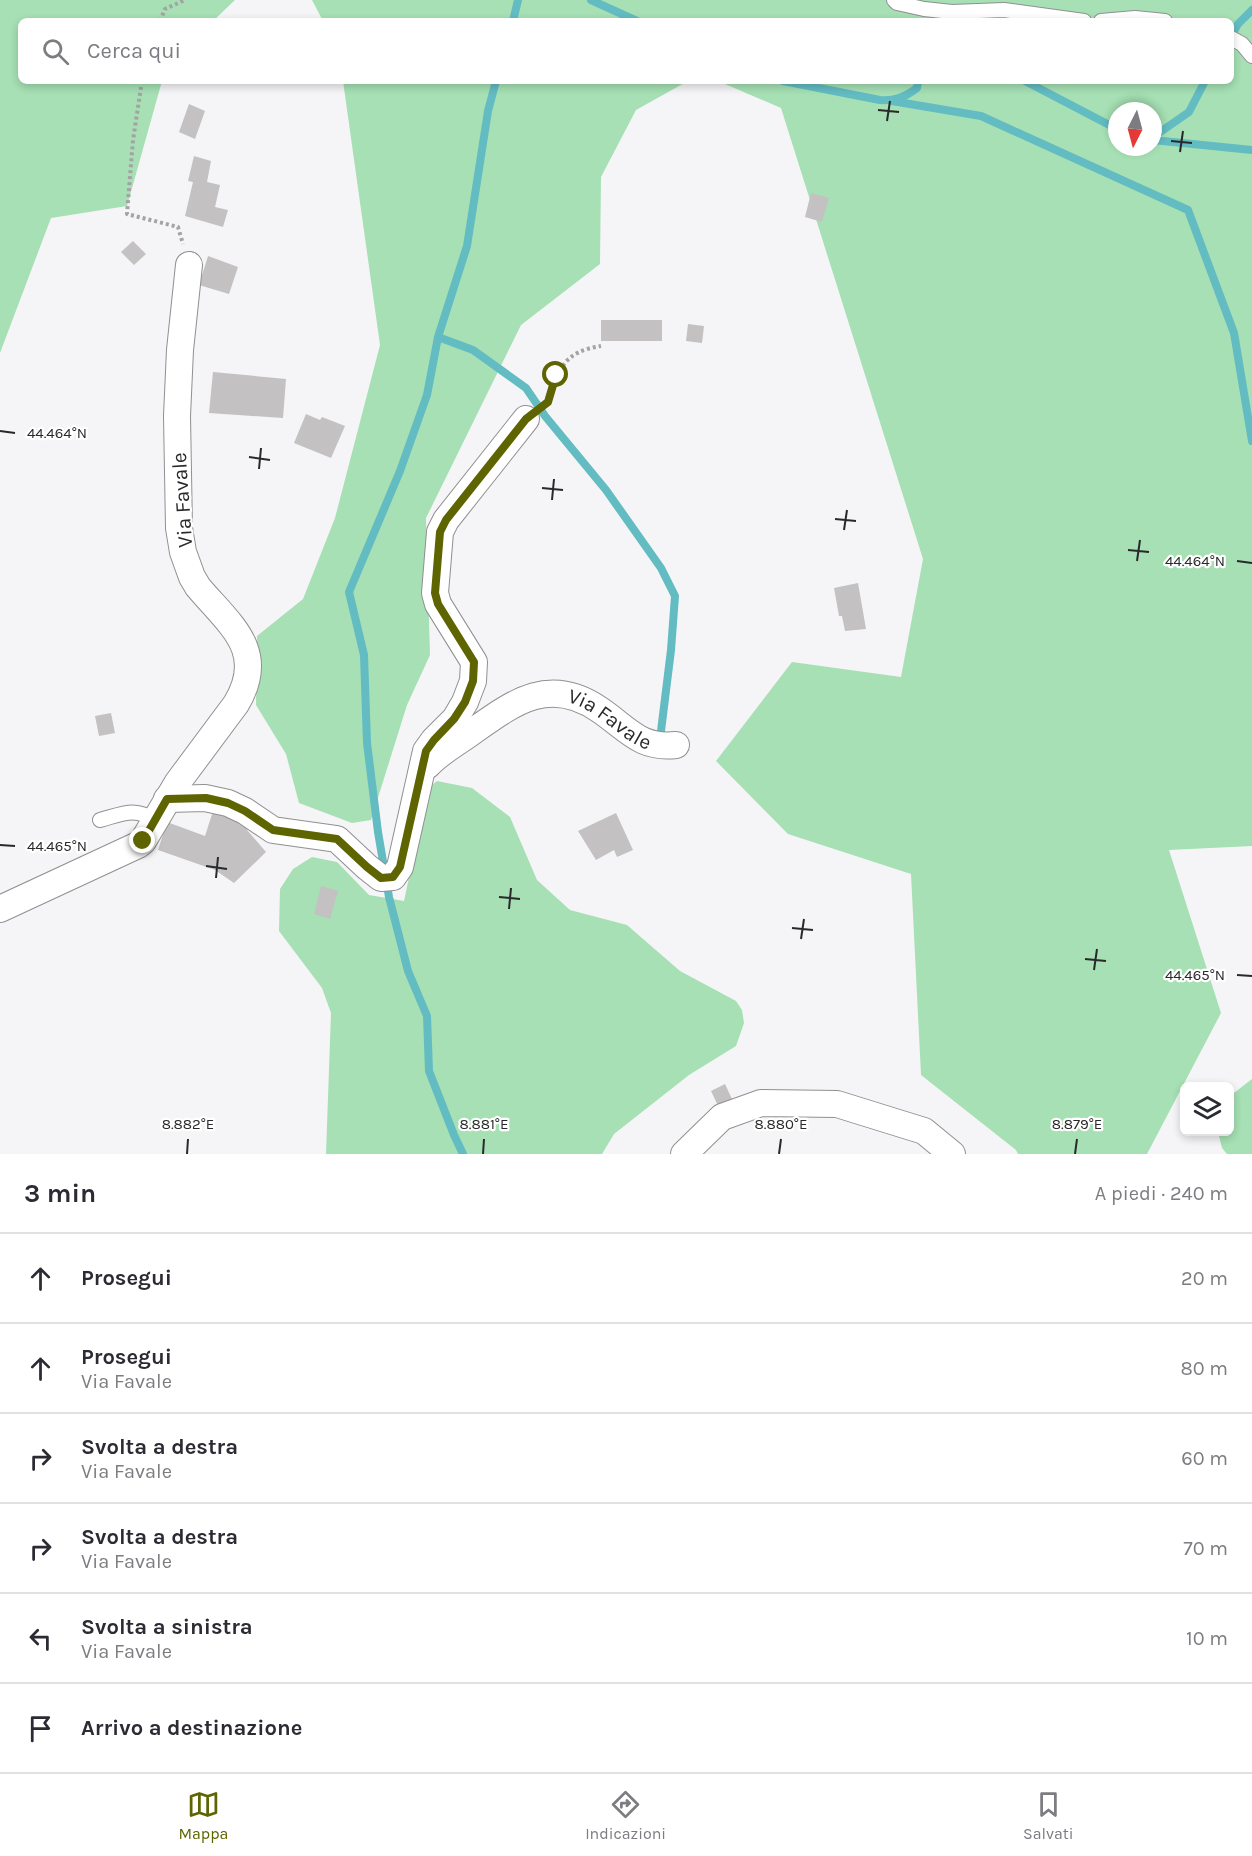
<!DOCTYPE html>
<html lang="it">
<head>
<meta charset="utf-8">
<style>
  :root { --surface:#fff; --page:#f2f2f3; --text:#2b2b33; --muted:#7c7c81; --line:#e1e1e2; --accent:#5e6400 }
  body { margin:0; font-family:Karla,sans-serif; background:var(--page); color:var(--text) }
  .controls { position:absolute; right:18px; bottom:18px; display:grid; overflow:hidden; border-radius:9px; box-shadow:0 3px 9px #0003 }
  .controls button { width:54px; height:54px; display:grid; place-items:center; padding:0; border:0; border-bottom:2px solid var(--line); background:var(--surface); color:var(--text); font:30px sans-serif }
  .compass { position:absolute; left:1108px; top:102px; width:54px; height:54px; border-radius:50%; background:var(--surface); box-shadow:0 3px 9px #0003; rotate:186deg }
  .stop { position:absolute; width:18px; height:18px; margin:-14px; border:4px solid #5e6400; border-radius:50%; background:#fff }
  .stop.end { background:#5e6400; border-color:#fff; box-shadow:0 2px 6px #0008 }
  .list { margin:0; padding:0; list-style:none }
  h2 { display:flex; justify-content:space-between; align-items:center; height:78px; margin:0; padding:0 24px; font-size:26px }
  h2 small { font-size:20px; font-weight:400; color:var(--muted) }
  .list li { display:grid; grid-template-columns:39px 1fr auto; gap:18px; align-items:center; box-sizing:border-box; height:90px; padding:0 24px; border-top:2px solid var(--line) }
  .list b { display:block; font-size:22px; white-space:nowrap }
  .list p { margin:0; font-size:20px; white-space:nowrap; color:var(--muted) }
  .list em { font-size:20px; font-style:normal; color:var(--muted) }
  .icon { flex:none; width:33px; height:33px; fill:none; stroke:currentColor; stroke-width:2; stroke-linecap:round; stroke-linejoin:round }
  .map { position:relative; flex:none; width:1252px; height:1154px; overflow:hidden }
  .search { position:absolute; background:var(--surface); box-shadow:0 3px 9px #0003; left:18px; right:18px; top:18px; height:66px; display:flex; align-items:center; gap:15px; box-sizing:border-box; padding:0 21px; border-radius:9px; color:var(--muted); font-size:22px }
  .sheet { height:618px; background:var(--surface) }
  nav { display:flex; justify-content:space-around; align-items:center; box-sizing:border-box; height:84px; border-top:2px solid var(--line); background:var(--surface); font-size:16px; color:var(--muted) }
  nav a { display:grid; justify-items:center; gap:3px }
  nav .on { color:var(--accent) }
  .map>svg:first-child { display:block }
  .green { fill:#a6e0b4; fill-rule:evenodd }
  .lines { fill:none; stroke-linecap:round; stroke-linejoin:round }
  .stream { stroke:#62bcc2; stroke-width:8 }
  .building { fill:#c3c1c1 }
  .lane-casing { stroke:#909092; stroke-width:16 }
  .street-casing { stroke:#909092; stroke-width:28 }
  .path { stroke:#a3a3a4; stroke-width:4; stroke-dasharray:3 3; stroke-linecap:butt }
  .lane { stroke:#fff; stroke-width:14 }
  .street { stroke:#fff; stroke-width:26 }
  .route { stroke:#5e6400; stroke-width:8 }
  .ticks { fill:none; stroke:#29292a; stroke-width:2 }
  .labels { text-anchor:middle; stroke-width:4.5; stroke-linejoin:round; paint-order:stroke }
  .street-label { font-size:21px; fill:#29292a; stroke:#fff }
  .ticks-label { font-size:15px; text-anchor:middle; fill:#29292a; stroke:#fff; stroke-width:4.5; stroke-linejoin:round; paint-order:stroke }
</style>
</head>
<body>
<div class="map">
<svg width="1252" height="1154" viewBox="0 0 1252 1154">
  <rect width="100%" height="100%" fill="#f5f5f7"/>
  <path class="green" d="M0,0h235l-22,21h-192v60h141l-35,125 -76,12 -51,135z
    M312,0h940v846l-83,4 52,163 -74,141h-129l-2,-4 -95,-75 -10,-201 -123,-40 -72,-73 76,-99 109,15 22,-118 -142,-451 -63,-27h513v-60h-908zM1117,111h36v36h-36z
    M343,81h345l-52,29 -35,67 -1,87 -79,61 -95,193 4,137 -23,50 -36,115 -19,3 -53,-20 -13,-49 -30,-49 1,-69 46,-37 32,-81 45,-173z
    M437,781l35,7 38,29 27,63 33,30 57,15 53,46 56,30 6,9 2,13 -8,23 -47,29 -75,59 -12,20h-276l5,-141 -9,-25 -43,-57 1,-42 13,-20 19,-12 25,5 32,33 35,6 24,-113z
    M1252,1079v75h-25l-5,-6 -4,-16h12v-36z"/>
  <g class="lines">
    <path class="stream" d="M591,0l46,21
      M513,21l5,-21
      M1231,36l7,-12 14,-14
      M783,81l97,19c15,1 25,-3 37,-12l1,-7
      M1025,81l92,48
      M892,101l89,15 207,94 46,123 18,108
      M1153,137l36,-25 16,-31
      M1153,140l99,10
      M438,337l35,13 53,38 19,28 61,74 55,78 14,28 -4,54 -11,89
      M463,1154l-9,-19 -25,-64 -2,-55 -19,-45 -19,-74 -11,-65 -11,-89 -3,-88 -15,-63 51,-121 27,-76 11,-58 29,-91 21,-135 8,-30"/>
  </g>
  <path class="building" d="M189,104l16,7 -10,28 -16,-7z
    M194,156l17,5 -4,21 13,3 -5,22 13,3 -5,17 -38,-11 8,-34 -5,-1z
    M811,193l18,5 -7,24 -17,-5z
    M133,241l13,13 -12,11 -13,-13z
    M208,256l30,11 -9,27 -30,-9z
    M601,320h61v21h-61z
    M688,324l16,2 -2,17 -16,-2z
    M213,372l73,7 -3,39 -74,-5z
    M306,414l14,6 2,-3 23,9 -14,32 -37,-15z
    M858,583l8,46 -21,2 -3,-15h-3l-5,-28z
    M111,713l4,20 -16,3 -4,-20z
    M214,808l38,16 -5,6 19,22 -32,31 -19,-13 -57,-20 9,-28 38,14z
    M616,813l17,37 -16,7 -3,-7 -18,10 -18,-29z
    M321,886l17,5 -8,28 -16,-5z
    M725,1084l7,15 -13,9 -8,-17z"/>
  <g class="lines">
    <g class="lane-casing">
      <path id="lane" d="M894,0l3,3 27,6 28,3 52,-2 80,11
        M1101,21l34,-3 30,3
        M1231,38l11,6 10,12
        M100,820c22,-6 36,-14 55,1"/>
    </g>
    <g class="street-casing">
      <g id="street">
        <path id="s1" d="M428,765c12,-13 29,-22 44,-33 42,-30 78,-57 128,-22 28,19 40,39 76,35"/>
        <path d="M167,799l38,-1 23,5 17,8 28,19 64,9 30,28 14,11 12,-1 7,-10 26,-116 8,-11 21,-21 10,-17 8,-21 1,-19 -36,-58 -3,-11 5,-61 6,-12 80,-101"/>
        <path d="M0,909l138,-64 5,-4 35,-59 58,-78c32,-53 -6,-79 -38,-117l-6,-10 -9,-25 -4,-24 -2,-112 3,-66 9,-85"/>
        <path d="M684,1154l38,-37 39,-14 76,1 87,27 28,23"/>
      </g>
    </g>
    <path class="path" d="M160,21l5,-12 20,-9
      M142,81l-9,59 -6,74 51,13 5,17
      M546,404l2,-2c11,-32 14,-50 53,-56"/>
    <use href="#lane" class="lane"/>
    <use href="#street" class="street"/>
  </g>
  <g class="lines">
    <path class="route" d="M143,841l24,-42 39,-1 22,5 17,8 28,19 64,9 30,28 14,11 12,-1 7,-10 26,-116 8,-11 20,-21 11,-17 8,-21 1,-19 -36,-58 -3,-11 5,-61 6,-12 80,-101 22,-17 8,-27"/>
  </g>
  <path class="ticks" d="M878,110l21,2M887,121l3,-20M1171,141l21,2M1180,152l3,-21M0,431l15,2M249,457l21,3M259,469l2,-21M542,488l21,2M552,500l2,-21M835,519l21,2M844,530l3,-20M1128,550l21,2M1137,561l3,-21M1237,561l15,2M0,845l15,1M206,866l21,3M216,878l2,-21M499,897l21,2M509,909l2,-21M792,928l21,2M801,939l3,-20M1085,959l21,2M1094,970l3,-21M1237,975l15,1M187,1154l1,-15M483,1154l1,-15M779,1154l2,-15M1075,1154l2,-15"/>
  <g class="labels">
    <g class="street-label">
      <text transform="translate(182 500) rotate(-94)" y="7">Via Favale</text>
      <text dy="7" stroke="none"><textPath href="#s1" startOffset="210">Via Favale</textPath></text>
    </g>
  </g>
  <g class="ticks-label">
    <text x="57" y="438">44.464°N</text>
    <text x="1195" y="566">44.464°N</text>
    <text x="57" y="851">44.465°N</text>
    <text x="1195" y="980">44.465°N</text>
    <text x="188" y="1129">8.882°E</text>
    <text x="484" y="1129">8.881°E</text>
    <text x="781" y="1129">8.880°E</text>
    <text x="1077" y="1129">8.879°E</text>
  </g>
</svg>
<div class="controls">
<button><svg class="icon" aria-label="layers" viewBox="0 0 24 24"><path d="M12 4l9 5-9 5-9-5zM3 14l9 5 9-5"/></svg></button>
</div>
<svg class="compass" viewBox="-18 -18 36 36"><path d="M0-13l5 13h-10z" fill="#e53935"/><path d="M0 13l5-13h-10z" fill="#7c7c81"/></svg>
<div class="stop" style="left:556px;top:375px"></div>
<div class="stop end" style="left:143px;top:841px"></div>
<div class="search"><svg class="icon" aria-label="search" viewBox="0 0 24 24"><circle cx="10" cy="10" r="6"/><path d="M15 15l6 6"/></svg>Cerca qui</div>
</div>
<section class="sheet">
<h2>3 min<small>A piedi · 240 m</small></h2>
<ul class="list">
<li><svg class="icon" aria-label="ahead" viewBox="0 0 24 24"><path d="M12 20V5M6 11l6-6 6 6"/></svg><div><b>Prosegui</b></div><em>20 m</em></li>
<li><svg class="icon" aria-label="ahead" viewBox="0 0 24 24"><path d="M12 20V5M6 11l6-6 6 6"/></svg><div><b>Prosegui</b><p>Via Favale</p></div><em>80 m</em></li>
<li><svg class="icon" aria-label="right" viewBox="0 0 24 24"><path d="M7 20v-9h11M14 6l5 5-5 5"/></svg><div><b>Svolta a destra</b><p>Via Favale</p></div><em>60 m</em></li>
<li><svg class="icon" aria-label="right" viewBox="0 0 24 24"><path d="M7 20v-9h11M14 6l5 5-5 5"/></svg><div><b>Svolta a destra</b><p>Via Favale</p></div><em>70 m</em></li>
<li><svg class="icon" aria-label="left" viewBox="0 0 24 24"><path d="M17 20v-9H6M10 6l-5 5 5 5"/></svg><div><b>Svolta a sinistra</b><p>Via Favale</p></div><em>10 m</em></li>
<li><svg class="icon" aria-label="arrive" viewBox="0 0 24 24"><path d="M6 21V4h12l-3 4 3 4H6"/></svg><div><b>Arrivo a destinazione</b></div></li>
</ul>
</section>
<nav>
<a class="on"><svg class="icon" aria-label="map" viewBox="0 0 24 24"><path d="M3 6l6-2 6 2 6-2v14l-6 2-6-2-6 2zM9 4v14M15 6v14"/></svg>Mappa</a>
<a><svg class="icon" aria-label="directions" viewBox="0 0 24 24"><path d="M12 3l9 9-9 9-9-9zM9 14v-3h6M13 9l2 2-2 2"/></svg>Indicazioni</a>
<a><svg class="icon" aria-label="saved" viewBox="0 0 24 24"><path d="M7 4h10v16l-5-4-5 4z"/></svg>Salvati</a>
</nav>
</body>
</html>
